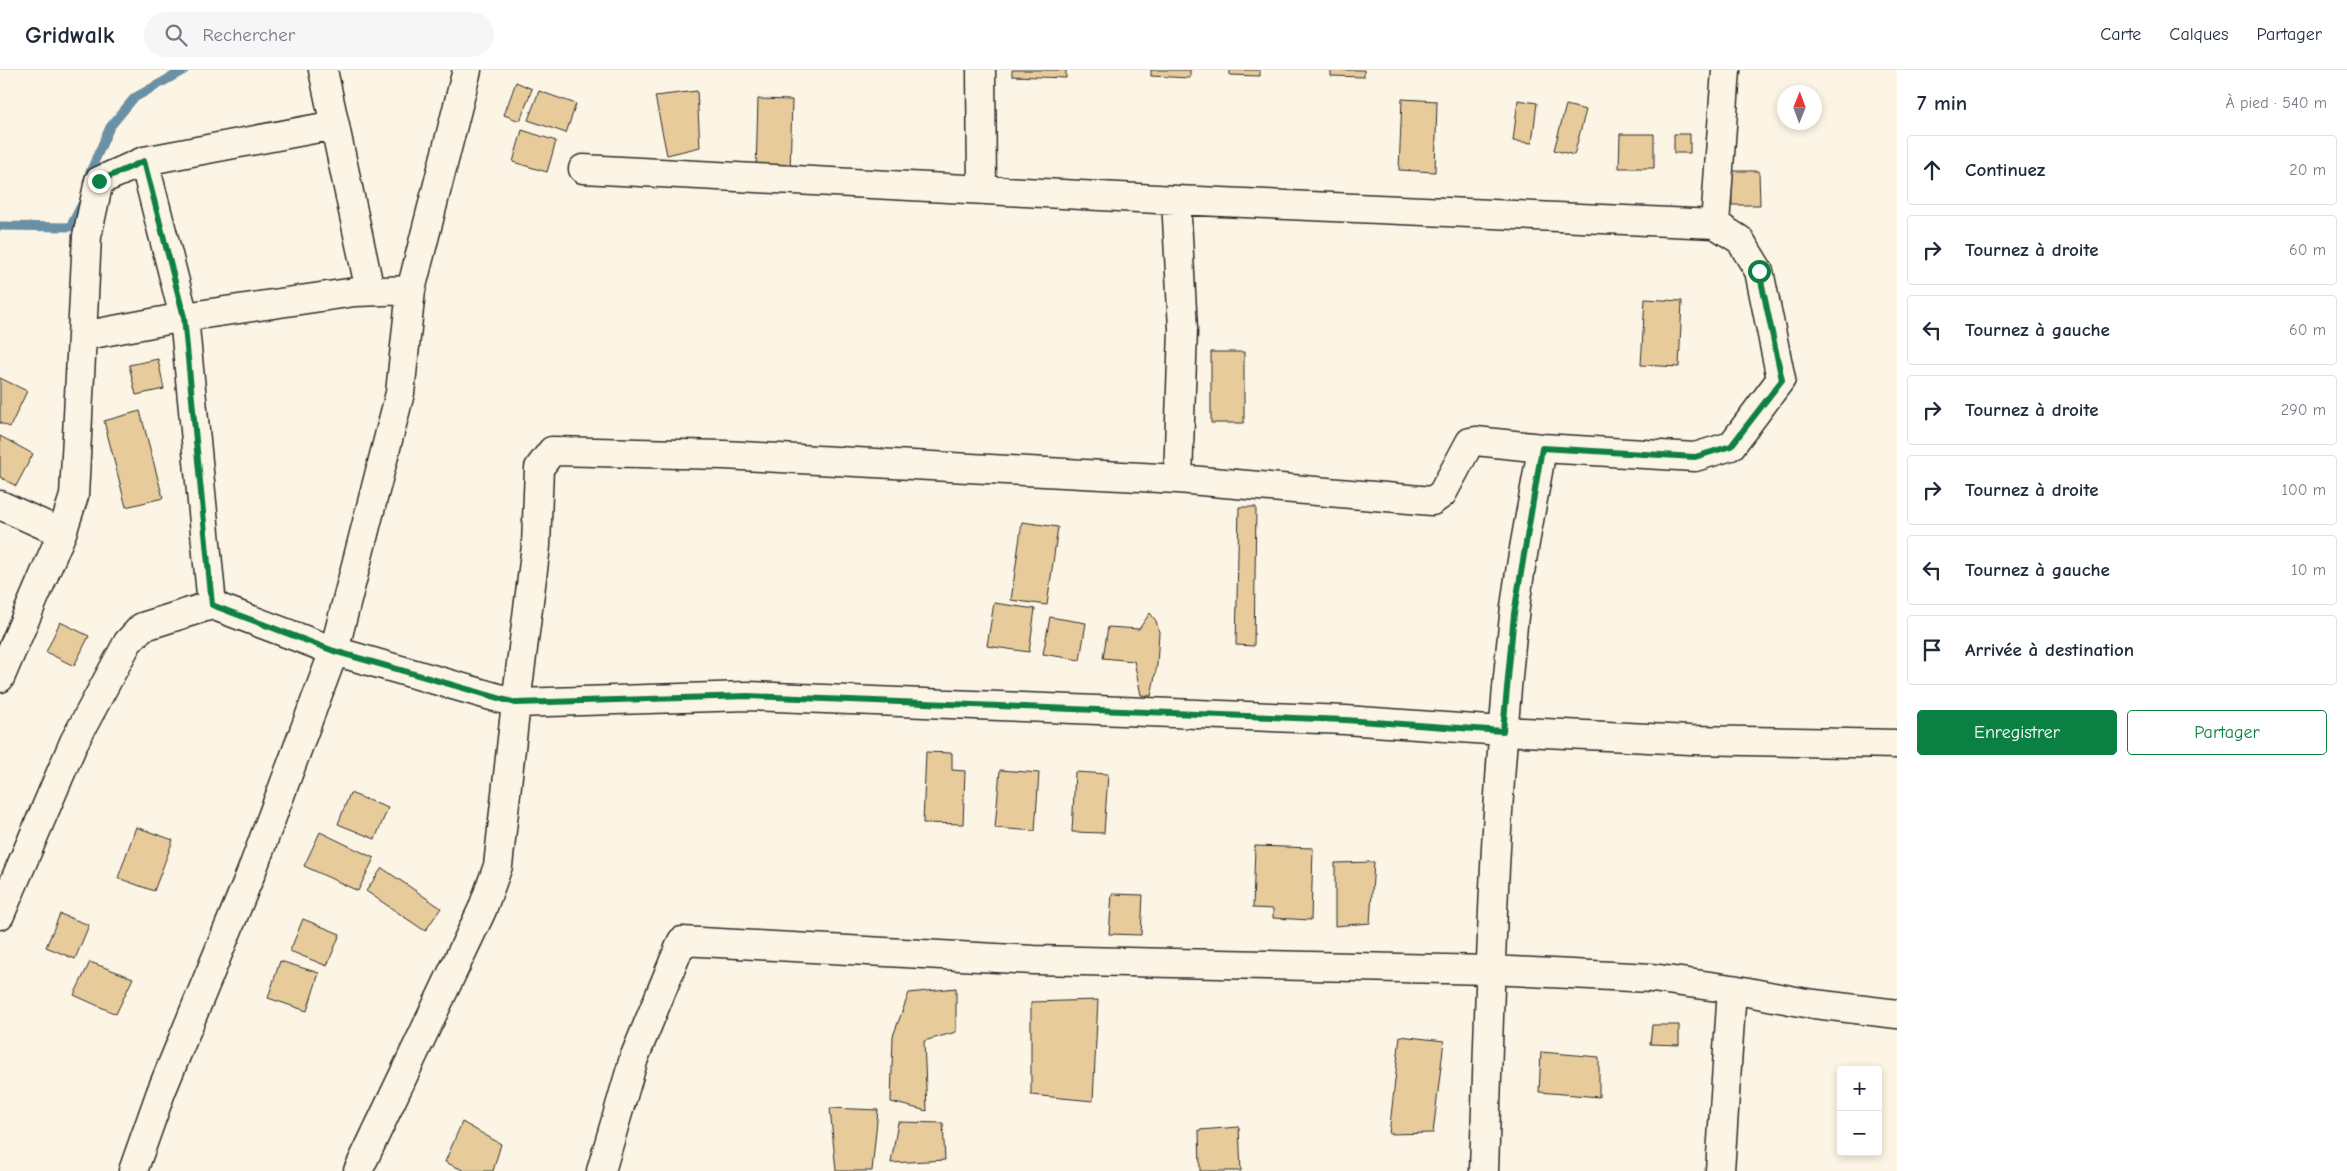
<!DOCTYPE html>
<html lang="fr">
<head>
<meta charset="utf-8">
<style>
  :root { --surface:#fff; --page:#f6f6f7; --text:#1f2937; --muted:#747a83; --line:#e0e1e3; --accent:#0b8043 }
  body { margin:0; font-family:"Comic Neue",sans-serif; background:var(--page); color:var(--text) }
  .controls { position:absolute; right:15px; bottom:15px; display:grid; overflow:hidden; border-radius:5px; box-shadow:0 2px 8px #0003 }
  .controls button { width:45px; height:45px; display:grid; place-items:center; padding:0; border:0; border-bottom:1px solid var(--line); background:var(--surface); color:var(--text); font:25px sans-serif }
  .compass { position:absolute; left:1777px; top:15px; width:45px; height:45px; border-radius:50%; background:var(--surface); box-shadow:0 2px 8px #0003; rotate:1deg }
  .stop { position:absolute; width:15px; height:15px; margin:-11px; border:4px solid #0b8043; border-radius:50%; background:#fff }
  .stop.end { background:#0b8043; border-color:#fff; box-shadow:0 1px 5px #0008 }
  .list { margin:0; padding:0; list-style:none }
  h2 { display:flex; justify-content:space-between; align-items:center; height:65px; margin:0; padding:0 20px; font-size:21px }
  h2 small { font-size:16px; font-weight:400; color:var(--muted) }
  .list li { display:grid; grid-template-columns:32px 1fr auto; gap:15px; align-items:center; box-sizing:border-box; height:70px; margin:0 10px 10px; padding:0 10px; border:1px solid var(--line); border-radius:5px }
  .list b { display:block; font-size:19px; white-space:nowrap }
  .list em { font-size:16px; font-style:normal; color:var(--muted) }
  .actions { display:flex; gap:10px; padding:15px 20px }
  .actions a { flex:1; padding:11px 0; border:1px solid var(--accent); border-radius:5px; text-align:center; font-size:18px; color:var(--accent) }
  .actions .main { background:var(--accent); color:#fff }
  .icon { flex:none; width:28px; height:28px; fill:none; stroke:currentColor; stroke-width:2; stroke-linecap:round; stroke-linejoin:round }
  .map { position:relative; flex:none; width:1897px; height:1101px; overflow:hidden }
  header { display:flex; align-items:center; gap:30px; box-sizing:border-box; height:70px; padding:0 25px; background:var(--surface); border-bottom:1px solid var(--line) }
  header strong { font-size:24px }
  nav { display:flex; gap:28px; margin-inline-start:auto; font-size:18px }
  .search { width:350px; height:45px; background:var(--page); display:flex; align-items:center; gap:12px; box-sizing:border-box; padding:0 18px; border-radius:28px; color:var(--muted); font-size:19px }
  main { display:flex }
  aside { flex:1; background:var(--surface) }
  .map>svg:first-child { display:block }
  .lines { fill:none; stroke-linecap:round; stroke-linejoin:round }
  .stream { stroke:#6990a4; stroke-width:9 }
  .building { fill:#e7cb9b; stroke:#2b2b2b }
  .minor-casing { stroke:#2b2b2b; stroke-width:31 }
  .minor { stroke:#fcf5e5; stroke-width:28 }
  .route { stroke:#0b8043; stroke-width:6 }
</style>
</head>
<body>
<header>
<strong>Gridwalk</strong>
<div class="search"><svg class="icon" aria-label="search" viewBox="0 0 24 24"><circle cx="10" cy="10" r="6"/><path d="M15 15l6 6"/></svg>Rechercher</div>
<nav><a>Carte</a><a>Calques</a><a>Partager</a></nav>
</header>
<main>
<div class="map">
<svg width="1897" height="1101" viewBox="0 0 1897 1101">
  <rect width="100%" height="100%" fill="#fcf5e5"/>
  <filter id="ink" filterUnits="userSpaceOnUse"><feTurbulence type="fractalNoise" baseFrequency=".02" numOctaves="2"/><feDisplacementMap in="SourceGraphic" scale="10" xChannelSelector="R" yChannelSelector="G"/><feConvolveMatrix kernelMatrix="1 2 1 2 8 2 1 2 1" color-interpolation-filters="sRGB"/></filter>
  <g filter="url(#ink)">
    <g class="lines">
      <path class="stream" d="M87,112l2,-8 21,-47 24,-29 50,-28
        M0,156l70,1 13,-25"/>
    </g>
    <path class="building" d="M1012,0h54v8l-54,-2z
      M1151,0h39v8l-39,-2z
      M1230,0h30v6l-30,-1z
      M1331,0h33v7l-33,-1z
      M516,12l16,7 -12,32 -16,-6z
      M539,21l37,13 -10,29 -38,-13z
      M697,21l3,56 -33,8 -12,-59z
      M758,29l34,1 -2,71 -34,-1z
      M1402,29l35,2 -2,71 -36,-2z
      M1518,30l19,3 -5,40 -19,-2z
      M1566,35l20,5 -12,45 -20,-5z
      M522,60l34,11 -9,31 -34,-10z
      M1620,64h34v34h-35z
      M1674,64h16v19h-16z
      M1731,101h28l1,34h-28z
      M1645,229l37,2 -3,66 -38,-2z
      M1211,282h33v71h-33z
      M158,289l6,30 -28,6 -7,-30z
      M0,308l27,13 -17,36 -10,-4z
      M140,341l23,87 -37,9 -22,-86z
      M0,366l33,18 -17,32 -16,-9z
      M1239,437h17l-2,139 -18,-1z
      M1022,452l36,5 -11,78 -36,-5z
      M994,533l41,6 -6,43 -42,-6z
      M1150,543l6,8 3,11 -2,33 -6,31 -10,-1 -7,-34 -31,-3 5,-31 31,2z
      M1050,547l36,6 -6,37 -37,-6z
      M60,552l29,14 -15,30 -28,-14z
      M926,682l26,1v17l13,1 -2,53 -40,-1z
      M1000,700l39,3 -4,58 -40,-3z
      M1075,702l33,2 -4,59 -32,-1z
      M350,723l38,15 -13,31 -37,-15z
      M136,757l37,13 -19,51 -36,-13z
      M320,762l54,26 -16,33 -54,-25z
      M1255,776l58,2 -2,72 -38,-2v-9l-20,-1z
      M1374,792l-4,61 -35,3v-63z
      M382,798l59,40 -16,23 -59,-40z
      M1112,824l31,1 -2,40 -32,-1z
      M60,844l29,11 -14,34 -29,-12z
      M303,849l37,15 -13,32 -37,-15z
      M280,891l39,12 -12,38 -39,-13z
      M90,892l43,16 -17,36 -42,-19z
      M956,918v44l-32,9 3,70 -36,-9 2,-66 16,-43z
      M1098,930l-5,101 -62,-6v-93z
      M1652,955h27v20l-29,-1z
      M1400,966l44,5 -11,92 -44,1z
      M1541,982l58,5v40l-60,-5z
      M830,1038l48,2 -6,61h-36z
      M462,1052l39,22 -8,27h-28l-20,-9z
      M898,1052l45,1 2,37 -54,3z
      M1239,1057l2,44h-41l-1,-41z"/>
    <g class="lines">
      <g class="minor-casing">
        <path id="minor" d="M323,0l47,221
          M981,0l1,119
          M144,91l40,156 28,288 122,46 182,52 232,-7 597,24 158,11 187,9 207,4
          M583,99l593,31 539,24 11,-154
          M1176,130l7,129 -5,150
          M82,266l102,-19 171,-25 56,-2
          M0,435l62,28
          M0,608l62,-145 12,-37 13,-260 12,-55 45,-20 191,-36
          M0,845l74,-173 54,-100 14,-15 70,-22
          M133,1101l28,-79 90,-219 83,-222 66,-258 11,-103 56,-220
          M358,1101l124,-261 16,-44 18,-163 20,-157 3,-78 13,-17 172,4 454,24 254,22 10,-7 28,-52 6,-1 66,7 153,9 36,-11 50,-67 -22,-108 -19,-31 -25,-16
          M601,1101l33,-113 48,-117 352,19 456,10 162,8 80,11 74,14 91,11
          M1484,1101c6,-185 10,-371 30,-555 6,-56 19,-112 28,-168
          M1720,1101l12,-182"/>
      </g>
      <use href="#minor" class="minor"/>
    </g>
  </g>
  <g class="lines" filter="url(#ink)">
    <path class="route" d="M99,111l45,-20 40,156 28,288 122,46 182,52 232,-7 597,24 158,11 11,-117 28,-166 153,9 36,-11 51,-66 -23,-109"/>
  </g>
</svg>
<div class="controls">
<button>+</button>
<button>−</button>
</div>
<svg class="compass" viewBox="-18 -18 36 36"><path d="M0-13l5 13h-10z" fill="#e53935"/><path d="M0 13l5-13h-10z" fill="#747a83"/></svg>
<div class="stop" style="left:1759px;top:201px"></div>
<div class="stop end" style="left:99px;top:111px"></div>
</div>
<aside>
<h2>7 min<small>À pied · 540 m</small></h2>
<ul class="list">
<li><svg class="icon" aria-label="ahead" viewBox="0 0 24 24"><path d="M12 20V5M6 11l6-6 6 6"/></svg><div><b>Continuez</b></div><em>20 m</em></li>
<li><svg class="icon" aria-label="right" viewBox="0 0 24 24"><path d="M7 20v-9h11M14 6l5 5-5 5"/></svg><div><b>Tournez à droite</b></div><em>60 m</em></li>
<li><svg class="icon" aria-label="left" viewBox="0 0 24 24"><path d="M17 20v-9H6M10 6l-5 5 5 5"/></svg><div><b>Tournez à gauche</b></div><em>60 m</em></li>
<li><svg class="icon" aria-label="right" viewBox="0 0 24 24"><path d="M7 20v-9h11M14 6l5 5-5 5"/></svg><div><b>Tournez à droite</b></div><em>290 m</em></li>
<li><svg class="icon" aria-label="right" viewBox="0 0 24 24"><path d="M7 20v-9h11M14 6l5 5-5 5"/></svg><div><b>Tournez à droite</b></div><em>100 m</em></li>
<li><svg class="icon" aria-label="left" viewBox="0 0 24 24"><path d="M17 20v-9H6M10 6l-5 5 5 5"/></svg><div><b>Tournez à gauche</b></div><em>10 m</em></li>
<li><svg class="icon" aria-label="arrive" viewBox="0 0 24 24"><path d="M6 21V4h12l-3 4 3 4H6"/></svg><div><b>Arrivée à destination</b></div></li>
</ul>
<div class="actions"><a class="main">Enregistrer</a><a>Partager</a></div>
</aside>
</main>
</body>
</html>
